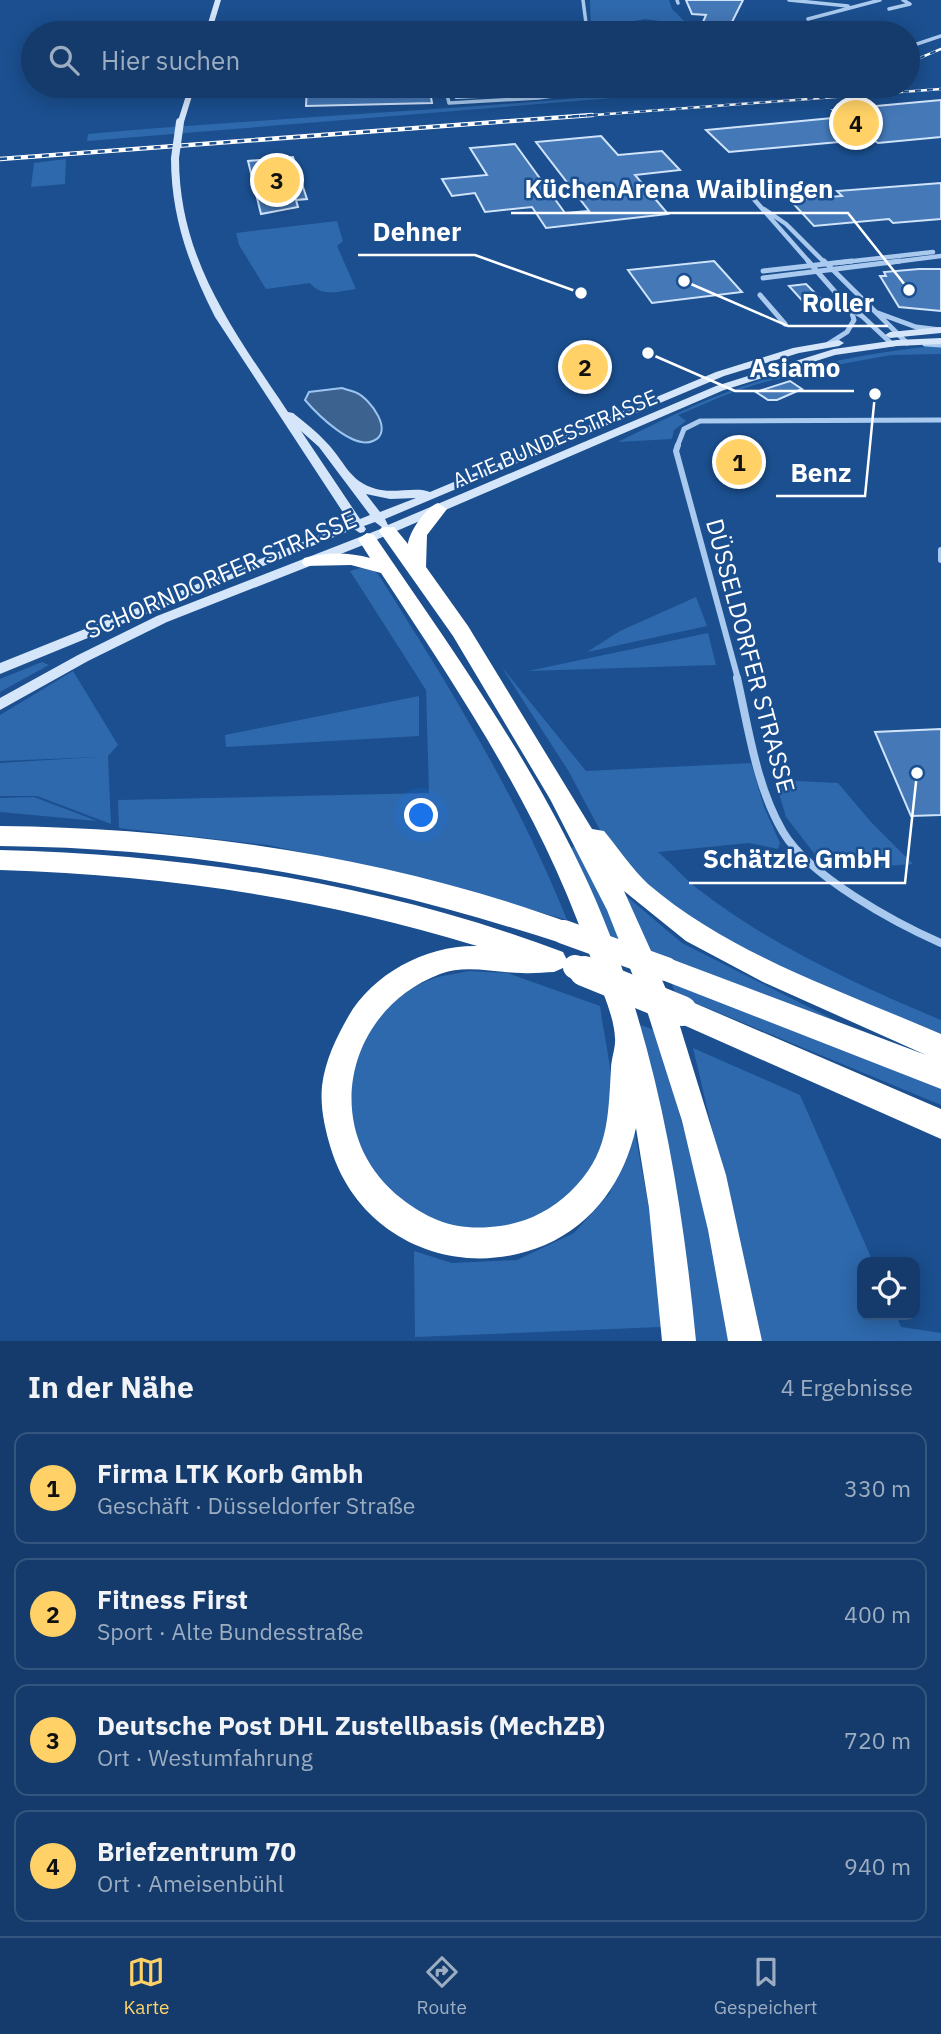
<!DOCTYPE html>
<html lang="de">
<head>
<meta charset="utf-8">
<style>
  :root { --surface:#143b6b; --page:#1d4271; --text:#f1f3f6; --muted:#9dadc1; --line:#33557e; --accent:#ffd166 }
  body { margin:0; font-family:"IBM Plex Sans",sans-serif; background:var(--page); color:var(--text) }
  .controls { position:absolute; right:21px; bottom:21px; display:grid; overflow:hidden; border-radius:14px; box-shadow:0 4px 18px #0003 }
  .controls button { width:63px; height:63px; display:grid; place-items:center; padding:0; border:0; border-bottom:2px solid var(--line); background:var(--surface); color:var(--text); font:35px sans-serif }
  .you { position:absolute; left:422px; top:816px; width:24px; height:24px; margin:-18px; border:5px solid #fff; border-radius:50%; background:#1a73e8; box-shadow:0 0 0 10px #1a73e833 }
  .badge { display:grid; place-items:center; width:46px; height:46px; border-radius:50%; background:var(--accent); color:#111; font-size:23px; font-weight:700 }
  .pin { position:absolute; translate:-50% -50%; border:4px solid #fff; box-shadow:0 2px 7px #0006 }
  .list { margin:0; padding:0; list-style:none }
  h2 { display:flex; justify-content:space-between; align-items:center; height:91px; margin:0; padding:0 28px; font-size:30px }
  h2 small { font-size:23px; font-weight:400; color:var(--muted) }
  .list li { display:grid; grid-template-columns:46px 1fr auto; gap:21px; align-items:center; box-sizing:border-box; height:112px; margin:0 14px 14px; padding:0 14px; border:2px solid var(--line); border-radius:14px }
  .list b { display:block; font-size:26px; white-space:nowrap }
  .list p { margin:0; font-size:23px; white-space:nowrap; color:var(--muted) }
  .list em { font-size:23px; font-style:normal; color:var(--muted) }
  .icon { flex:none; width:38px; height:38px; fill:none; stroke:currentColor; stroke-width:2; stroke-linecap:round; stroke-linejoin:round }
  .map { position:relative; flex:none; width:941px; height:1341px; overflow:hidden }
  .search { position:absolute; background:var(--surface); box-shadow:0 4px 18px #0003; left:21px; right:21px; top:21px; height:77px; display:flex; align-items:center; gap:18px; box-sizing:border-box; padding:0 24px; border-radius:38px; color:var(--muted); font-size:26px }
  .sheet { height:595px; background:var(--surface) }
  nav { display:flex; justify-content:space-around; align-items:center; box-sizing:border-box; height:98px; border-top:2px solid var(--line); background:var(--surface); font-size:19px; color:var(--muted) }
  nav a { display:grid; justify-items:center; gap:4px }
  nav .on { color:var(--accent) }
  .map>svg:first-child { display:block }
  .green { fill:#2e69ad }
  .water { fill:#3c6290; stroke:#9cc4f0; stroke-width:2 }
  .building { fill:#4478b7; stroke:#cfe3fa; stroke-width:2 }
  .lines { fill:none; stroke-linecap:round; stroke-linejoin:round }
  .street-far4 { stroke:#a9c9ee; stroke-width:3.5 }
  .street-far3 { stroke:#a9c9ee; stroke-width:4.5 }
  .street-far2 { stroke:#a9c9ee; stroke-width:5 }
  .street-far1 { stroke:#a9c9ee; stroke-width:6 }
  .street { stroke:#a9c9ee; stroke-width:8 }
  .secondary { fill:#d6e6fa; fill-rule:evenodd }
  .highway { fill:#fff; fill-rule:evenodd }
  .rail-far1-casing { stroke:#fff; stroke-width:2.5 }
  .rail-casing { stroke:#fff; stroke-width:4.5 }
  .rail-far1 { stroke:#1b4f8f; stroke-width:2; stroke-dasharray:6; stroke-linecap:butt }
  .rail { stroke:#1b4f8f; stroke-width:2.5; stroke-dasharray:7; stroke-linecap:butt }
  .secondary-bridge { stroke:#d6e6fa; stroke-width:8 }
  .highway-bridge-far1 { stroke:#fff; stroke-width:24 }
  .highway-bridge { stroke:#fff; stroke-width:30 }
  .labels { text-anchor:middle; stroke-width:5; stroke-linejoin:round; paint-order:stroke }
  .far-street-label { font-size:21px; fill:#fff; stroke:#1b4f8f }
  .street-label { font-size:24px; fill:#fff; stroke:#1b4f8f }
  .leader { fill:none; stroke:#fff; stroke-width:2.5 }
  .callout-dot { fill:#fff; stroke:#1b4f8f; stroke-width:2.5 }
  .callout-label { font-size:26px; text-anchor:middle; font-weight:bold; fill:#fff; stroke:#1b4f8f; stroke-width:5; stroke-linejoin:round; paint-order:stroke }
</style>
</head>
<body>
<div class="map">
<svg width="941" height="1341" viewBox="0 0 941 1341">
  <rect width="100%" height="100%" fill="#1b4f8f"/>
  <path class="green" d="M590,0h79l3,9 16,16 -43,-6 -54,11z
    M699,86h22l-71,9 -563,46 1,-7c204,-18 408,-25 611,-48z
    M66,159l-1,25 -34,3 3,-24z
    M337,221l6,20 -6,5 19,43c-16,2 -34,9 -46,-6l-44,6 -27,-44 -3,-12z
    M924,347h17v7l-50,1 -82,15 3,7c-46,-3 -92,21 -134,38l8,6 -12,9 -2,9 -54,3c24,-12 48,-24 73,-35 73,-33 154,-51 233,-60z
    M367,566l11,8c71,112 140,223 189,346l-151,-43 -148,-32 -149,-17 -1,-28 311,-7 -3,-103 -76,-119z
    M696,597l11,29 -120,26 33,-21z
    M708,633l8,32 -188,6z
    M42,662l7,3 -49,27v-13z
    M501,666l85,105 165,-8 13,44 16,36 -2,6 -29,-6 -91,9c14,12 26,26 40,37 70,55 161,97 243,131v18l-164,-71 -80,-43 -63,-50 -32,-40 -33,-62z
    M73,671l45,74 -10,11 3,68 -74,-28h-37v-33l97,-6 -97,4v-46z
    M419,696v40l-193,11 -1,-12z
    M775,780l63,3 33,39 42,42 -86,6 -41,-53z
    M34,797l63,24 -97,-9v-14z
    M577,846l46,95 -20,-8 -36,-84z
    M624,894l58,49 180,91 -215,-85z
    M469,971l38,2 93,33c5,37 16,78 12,116 -3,23 -15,44 -29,62 -42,58 -127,64 -184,23 -7,-4 -13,-13 -18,-19 -31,-35 -42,-83 -26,-128 12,-34 38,-65 72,-79 13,-6 29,-7 42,-10z
    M671,982l270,107v16l-265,-110z
    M636,1023l20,8 44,156 28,154h-35z
    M693,1048l107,47 73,167h-11v53h34l5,12 40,6v8h-184l-13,-76z
    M633,1122l23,124 5,81 -246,10 -1,-86 38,12 65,-3 57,-27 36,-40z"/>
  <path class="water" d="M342,388c5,2 11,3 15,5 13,6 38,39 16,48 -20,9 -56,-27 -68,-41l4,-8z"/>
  <path class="building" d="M686,0h57l-11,22 -15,1 -14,-1 3,-7 -14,-1z
    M307,86h122l3,17 -126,3z
    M453,86h22l3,11 -22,1z
    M941,100v37l-63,6 -6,-4 -143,13 -23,-22 137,-13 -10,-7z
    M601,136l17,19 44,-4 18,19 -45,5 33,39 -122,14 -14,-21 -47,5 -10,-19 -23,3 -10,-17 45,-4 -17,-27 45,-4 50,69 24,-2 -53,-69z
    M293,157l14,42 -11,1 2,7 -37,7 -13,-53z
    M941,183v36l-48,4 -4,-4 -75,7 -24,-26 52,-4 -5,-5z
    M714,261l28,31 -90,11 -24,-33z
    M919,269h22v42l-42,-4 -19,-31h6l-2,-4z
    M806,284l10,10 10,11 -18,2 -19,-21z
    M790,381l12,8 -25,11h-9l-12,-8z
    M941,729v86l-30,1 -36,-84z"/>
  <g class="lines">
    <path class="street-far4" d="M677,0l1,3
      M789,0l59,6
      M889,9l21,-5 -7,-4
      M808,19l72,-19
      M578,33l8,-10 -3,-23
      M908,47l33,-11
      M445,86l4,17 89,-5 54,-7 -10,-5
      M570,93l-3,-4 8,-3"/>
    <path class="street-far3" d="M744,188l66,75
      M764,209l22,15 39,39
      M836,263l97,-11
      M886,263l55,-7"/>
    <path class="street-far2" d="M808,261l42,48 12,7 30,28
      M824,261l83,82
      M763,271l89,-10
      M763,278l137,-17
      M760,295l25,29
      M878,313l38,14 25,3
      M828,344l19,-12 7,-12 -3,-10
      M925,344l16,1
      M677,447l7,-18 16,-8 241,-1"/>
    <path class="street-far1" d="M678,445l-2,6 62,228
      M941,550v10"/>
    <path class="street" d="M737,678c12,52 19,108 46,154 26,44 112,91 158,111"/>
    <path class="secondary" d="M215,0h6l-10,33h-6z
      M189,86h6l-11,36 -7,2z
      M175,156l4,2c0,102 55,173 109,254l5,1c11,9 23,18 33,29 19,19 22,39 50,47 17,5 41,-3 54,3l286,-120 77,-24 46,-8 5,3 -5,3 -40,7 -75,23 -339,143 3,6 328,-139 118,-37 63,-9 44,-2v6l-44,2 -62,9 -111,35 -353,152 -204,80 -79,39 -88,49v-12l78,-43 79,-39 226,-88 -8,-6 -11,4 2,3 -2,3 -4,1 -6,-4 -15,6 -339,139v-11l350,-140 -135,-206c-26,-51 -44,-101 -44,-159zM301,431l18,16 51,68 -10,4zM366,494l24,5 26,-1 -36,14z
      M941,327v6l-51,5 -5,-3 5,-3z"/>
    <path class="highway" d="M438,503l9,6 -20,26 -1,32 42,59 124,203 12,2c14,17 28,38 44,53 83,71 194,107 293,150v55l-279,-109 10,23 10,-5 10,4 249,107v30l-262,-116 47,152 36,166h-34l-20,-111 -26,-109 -34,-107 -41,-104 -57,-111 -97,-163 -74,-105 3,-4h12l14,17c1,-12 19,-38 30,-41zM624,891l62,50 77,41 163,73 -260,-98 -10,5z
      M367,533l7,2c77,113 158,225 215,350 65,144 92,300 107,456h-34l-13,-133 -13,-80c-12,52 -41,95 -91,117 -87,37 -186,-5 -214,-96 -6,-20 -11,-41 -9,-63 3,-25 14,-48 26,-69 25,-44 79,-72 129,-71 -158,-48 -312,-71 -477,-76v-20c192,5 383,34 563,102l4,8 -4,8 -9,4c-11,0 -21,2 -32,1 -27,0 -56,-9 -82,1 -97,37 -121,161 -38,225 27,21 53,31 88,28 31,-2 58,-14 80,-35 39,-37 38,-74 41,-123 0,-10 5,-22 4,-31 -1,-22 -13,-47 -20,-67 -46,-146 -131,-272 -214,-398l-30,-8 -47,1 -2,-4 2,-4c22,-6 45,-6 66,0l-12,-19z
      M0,826c194,2 390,31 573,98l4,8 -4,8 -9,4c-192,-62 -362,-96 -564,-98z"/>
    <g class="rail-far1-casing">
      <path id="rail-far1" d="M908,63l33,-14
        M785,90l30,-4
        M568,117l373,-28"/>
    </g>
    <g class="rail-casing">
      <path id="rail" d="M0,159l592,-44"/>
    </g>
    <use href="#rail-far1" class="rail-far1"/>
    <use href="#rail" class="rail"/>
    <path class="secondary-bridge" d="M175,158l5,-36"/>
    <path class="highway-bridge-far1" d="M564,932l102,37
      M575,967l13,5"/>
    <path class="highway-bridge" d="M584,971l98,40"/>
  </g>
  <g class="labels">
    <g class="far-street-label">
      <text transform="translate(555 439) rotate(-23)" y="7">ALTE BUNDESSTRASSE</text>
    </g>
    <g class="street-label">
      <text transform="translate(221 575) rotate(-23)" y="8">SCHORNDORFER STRASSE</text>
      <text transform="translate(750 656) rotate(75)" y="8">DÜSSELDORFER STRASSE</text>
    </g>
  </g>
  <path class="leader" d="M909 290L848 213H511M581 293L475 255H358M684 281L788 326H888M648 353L735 391H854M875 394L865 496H776M917 773L905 883H689"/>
  <g class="callout-dot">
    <circle cx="909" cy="290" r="7"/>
    <circle cx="581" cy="293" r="7"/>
    <circle cx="684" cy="281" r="7"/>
    <circle cx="648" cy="353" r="7"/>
    <circle cx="875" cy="394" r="7"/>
    <circle cx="917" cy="773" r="7"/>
  </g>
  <g class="callout-label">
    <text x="679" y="198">KüchenArena Waiblingen</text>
    <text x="417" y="241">Dehner</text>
    <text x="838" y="312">Roller</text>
    <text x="795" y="377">Asiamo</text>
    <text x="821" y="482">Benz</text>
    <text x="797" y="868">Schätzle GmbH</text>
  </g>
</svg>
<div class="controls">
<button><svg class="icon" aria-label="locate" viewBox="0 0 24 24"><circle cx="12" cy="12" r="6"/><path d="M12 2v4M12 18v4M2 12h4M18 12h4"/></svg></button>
</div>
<div class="you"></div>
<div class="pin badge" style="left:739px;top:462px">1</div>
<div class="pin badge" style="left:585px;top:367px">2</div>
<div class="pin badge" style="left:277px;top:180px">3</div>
<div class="pin badge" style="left:856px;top:123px">4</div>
<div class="search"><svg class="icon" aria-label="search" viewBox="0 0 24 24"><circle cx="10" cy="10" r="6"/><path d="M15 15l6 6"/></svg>Hier suchen</div>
</div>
<section class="sheet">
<h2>In der Nähe<small>4 Ergebnisse</small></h2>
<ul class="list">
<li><span class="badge">1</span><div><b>Firma LTK Korb Gmbh</b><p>Geschäft · Düsseldorfer Straße</p></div><em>330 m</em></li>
<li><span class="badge">2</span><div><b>Fitness First</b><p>Sport · Alte Bundesstraße</p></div><em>400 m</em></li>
<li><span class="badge">3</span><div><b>Deutsche Post DHL Zustellbasis (MechZB)</b><p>Ort · Westumfahrung</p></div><em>720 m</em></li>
<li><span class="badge">4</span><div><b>Briefzentrum 70</b><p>Ort · Ameisenbühl</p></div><em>940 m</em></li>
</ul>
</section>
<nav>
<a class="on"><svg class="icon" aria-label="map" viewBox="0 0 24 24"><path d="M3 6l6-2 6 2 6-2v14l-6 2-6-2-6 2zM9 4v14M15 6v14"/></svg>Karte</a>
<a><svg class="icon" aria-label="directions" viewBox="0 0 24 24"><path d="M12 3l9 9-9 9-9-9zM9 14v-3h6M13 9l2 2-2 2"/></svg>Route</a>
<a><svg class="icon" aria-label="saved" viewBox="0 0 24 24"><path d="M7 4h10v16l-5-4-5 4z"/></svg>Gespeichert</a>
</nav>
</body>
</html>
